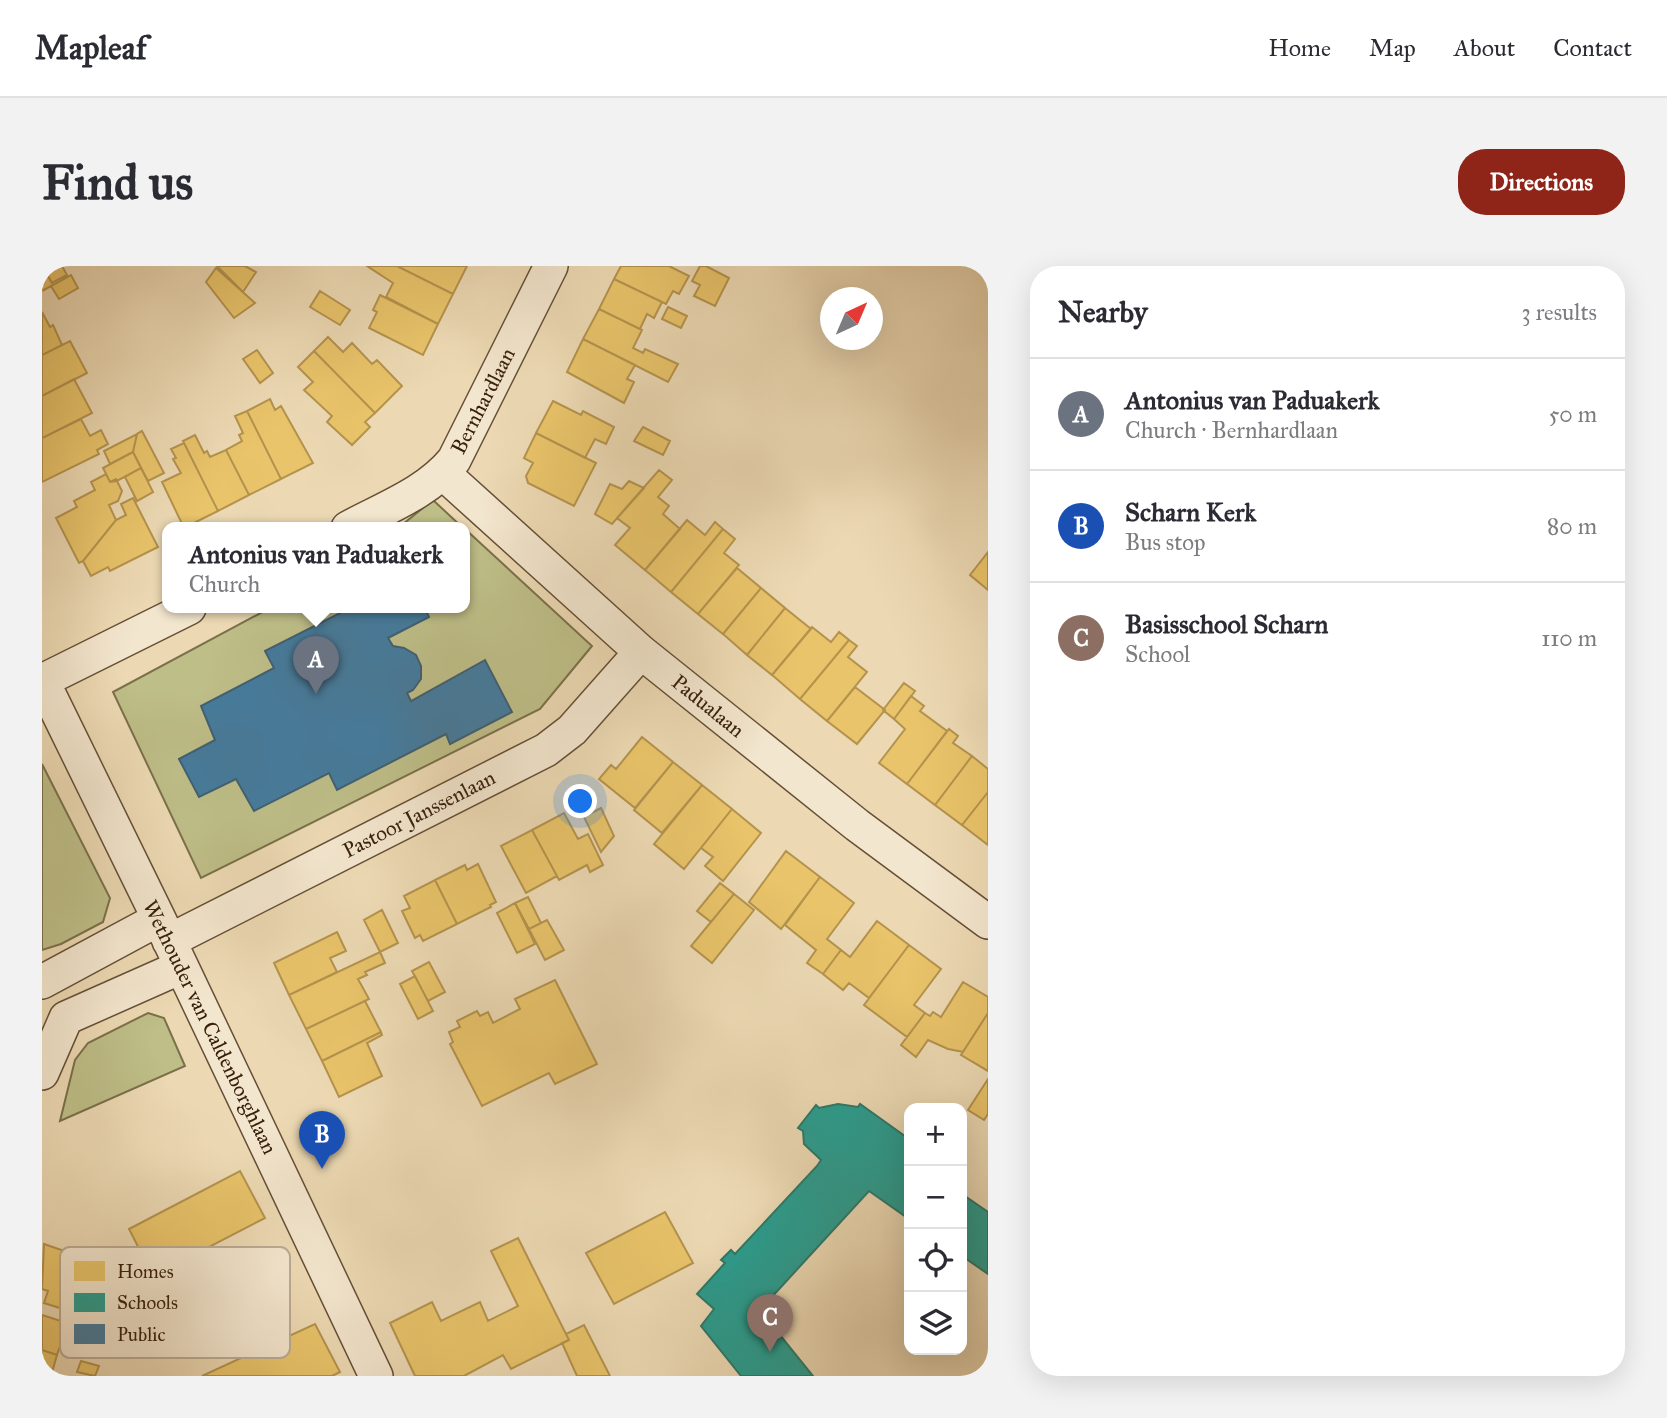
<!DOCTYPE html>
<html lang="en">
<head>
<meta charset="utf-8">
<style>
  :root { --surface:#fff; --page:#f2f2f3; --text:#2b2b33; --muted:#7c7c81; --line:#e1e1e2; --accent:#8f2418 }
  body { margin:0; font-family:"IM FELL Great Primer",serif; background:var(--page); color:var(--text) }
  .controls { position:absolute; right:21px; bottom:21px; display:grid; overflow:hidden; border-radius:14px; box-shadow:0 7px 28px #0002 }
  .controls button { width:63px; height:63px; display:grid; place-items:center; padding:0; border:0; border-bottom:2px solid var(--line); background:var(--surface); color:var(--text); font:35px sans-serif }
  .compass { position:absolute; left:778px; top:21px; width:63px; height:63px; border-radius:50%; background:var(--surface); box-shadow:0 7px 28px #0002; rotate:44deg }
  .you { position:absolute; left:539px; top:536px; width:24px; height:24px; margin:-18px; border:5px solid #fff; border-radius:50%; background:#1a73e8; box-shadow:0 0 0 10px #1a73e833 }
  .badge { display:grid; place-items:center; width:46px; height:46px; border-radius:50%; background:var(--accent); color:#fff; font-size:23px; font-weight:700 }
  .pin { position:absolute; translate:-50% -58px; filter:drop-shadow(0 2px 4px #0008) }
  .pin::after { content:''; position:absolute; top:37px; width:24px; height:21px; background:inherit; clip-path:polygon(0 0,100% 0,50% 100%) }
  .popup { position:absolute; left:120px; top:256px; width:308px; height:91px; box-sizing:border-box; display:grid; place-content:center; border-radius:14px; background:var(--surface); filter:drop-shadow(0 2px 5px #0005); font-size:23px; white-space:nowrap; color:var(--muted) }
  .popup b { font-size:26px; color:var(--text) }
  .popup::after { content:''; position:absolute; left:50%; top:100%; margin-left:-14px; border:14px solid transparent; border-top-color:var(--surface) }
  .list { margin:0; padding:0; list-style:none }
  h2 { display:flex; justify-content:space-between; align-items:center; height:91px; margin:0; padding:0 28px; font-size:30px }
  h2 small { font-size:23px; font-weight:400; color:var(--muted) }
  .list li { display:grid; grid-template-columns:46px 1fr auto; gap:21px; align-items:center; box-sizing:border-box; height:112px; padding:0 28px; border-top:2px solid var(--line) }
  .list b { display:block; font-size:26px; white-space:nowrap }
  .list p { margin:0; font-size:23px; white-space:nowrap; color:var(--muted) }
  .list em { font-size:23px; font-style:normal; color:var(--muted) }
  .icon { flex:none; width:38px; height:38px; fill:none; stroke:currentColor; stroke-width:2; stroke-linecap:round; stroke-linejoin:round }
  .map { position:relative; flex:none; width:946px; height:1110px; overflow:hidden; border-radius:28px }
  header { display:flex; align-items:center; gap:42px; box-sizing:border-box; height:98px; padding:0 35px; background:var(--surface); border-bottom:2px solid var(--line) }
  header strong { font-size:33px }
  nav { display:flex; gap:38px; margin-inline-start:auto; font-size:24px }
  .intro { display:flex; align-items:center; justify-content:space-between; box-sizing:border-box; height:168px; padding:0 42px }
  h1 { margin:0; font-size:49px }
  .button { padding:18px 32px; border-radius:28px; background:var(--accent); color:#fff; font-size:24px; font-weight:700 }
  main { display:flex; gap:42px; padding:0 42px }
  aside { flex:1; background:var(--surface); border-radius:28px; box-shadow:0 7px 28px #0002 }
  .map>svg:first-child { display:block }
  .green { fill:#bebe88; stroke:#7b704a; stroke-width:2 }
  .homes { fill:#e9c46a; stroke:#b4934e; stroke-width:2 }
  .schools { fill:#2a9d8f; stroke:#2e7868; stroke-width:2 }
  .public { fill:#457b9d; stroke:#416072; stroke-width:2 }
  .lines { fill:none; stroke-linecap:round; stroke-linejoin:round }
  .street-casing { stroke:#654f36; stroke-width:36 }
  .street { stroke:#f3e6ce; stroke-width:33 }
  .labels { text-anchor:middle; stroke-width:7; stroke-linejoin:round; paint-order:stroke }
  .street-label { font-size:21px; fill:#38210c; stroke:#f3e6ce }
  .key { fill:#f3e6ce; stroke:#bbab94; stroke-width:2 }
  .key-label { font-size:19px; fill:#38210c }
</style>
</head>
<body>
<header>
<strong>Mapleaf</strong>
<nav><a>Home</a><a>Map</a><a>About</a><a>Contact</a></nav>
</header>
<div class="intro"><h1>Find us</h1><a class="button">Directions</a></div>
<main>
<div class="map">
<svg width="946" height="1110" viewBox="0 0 946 1110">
  <rect width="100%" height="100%" fill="#ecd9b3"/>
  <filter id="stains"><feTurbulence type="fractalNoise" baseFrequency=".00286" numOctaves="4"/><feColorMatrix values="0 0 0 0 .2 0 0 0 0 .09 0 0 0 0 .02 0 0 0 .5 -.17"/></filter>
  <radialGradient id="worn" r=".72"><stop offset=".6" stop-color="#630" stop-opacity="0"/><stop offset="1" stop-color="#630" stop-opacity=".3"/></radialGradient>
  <path class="green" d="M391,234l30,28h-65z
    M423,263l127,117 -52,63 -339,169 -88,-186 157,-84h195z
    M0,498l68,134 -7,24 -42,22 -19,6z
    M106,747l16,5 21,48 -125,55 15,-61 13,-17z"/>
  <path class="homes" d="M16,0h4l5,9 -15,8 -6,-11z
    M175,0h28l11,6 -13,20z
    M325,0h30l56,28 -15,30 -52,-27 7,-14z
    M355,0h70l-14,28z
    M579,0h48l20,10 -10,18 -6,-3 -7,13 -52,-25z
    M658,0h6l23,12 -14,28 -21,-10 6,-11 -8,-4z
    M174,2l39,35 -21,15 -28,-36z
    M2,3l9,16 -11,6v-21z
    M29,9l7,13 -19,11 -8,-13z
    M572,13l48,23 -8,16 -7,-4 -7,15 -41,-20z
    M278,25l30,19 -10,15 -30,-18z
    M338,29l58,29 -15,31 -54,-27 8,-16 -4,-2z
    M626,41l19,9 -6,12 -19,-9z
    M557,43l43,21 -9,18 10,5 2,-4 33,15 -10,18 -85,-43z
    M0,46l8,15 3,-2 9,20 -20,10z
    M286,71l15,15 9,-9 20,21 5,-4 25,26 -27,27 -61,-62z
    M541,73l52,26 -8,14 7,3 -10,21 -57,-31z
    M28,75l17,32 -45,23v-41z
    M215,84l16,23 -13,10 -17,-24z
    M272,85l61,62 -10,9 5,5 -18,18 -25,-23 5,-6 -28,-26 9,-8 -15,-15z
    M32,113l18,34 -50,25v-42z
    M228,133l5,11 6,-4 32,57 -32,16 -34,-68z
    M511,135l28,14 2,-4 31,16 -8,17 -11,-5 -10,19 -49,-25z
    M205,145l34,68 -32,16 -23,-45 16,-9 -3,-6 4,-2 -8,-17z
    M39,153l9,17 11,-6 7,14 -11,6 2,4 -57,28v-44z
    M601,161l27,14 -7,14 -29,-14z
    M100,165l22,42 -16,8 -15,-29 4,-18z
    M494,167l60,30 -22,43 -46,-23 -2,-7 7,-13 -9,-5z
    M95,168l-4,18 -23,12 -6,-13z
    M153,169l9,18 3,-2 3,6 16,-7 23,45 -31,16 -35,-70z
    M142,177l34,68 -34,17 -22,-46 19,-9 -8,-14 3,-1 -5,-9z
    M91,186l8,16 -24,13 -1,-2 -6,3 -7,-14z
    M99,202l12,24 -16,9 -12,-24z
    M617,204l13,10 -14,17 11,9 -6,8 17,15 -35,41 -30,-25 15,-17 -13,-10z
    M64,208l4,8 7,-1 5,10 -4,10 -9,4 7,15 -33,41 -4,2 -23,-45 21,-11 -3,-6 21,-11 -4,-8z
    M587,215l15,7 -32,36 -17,-10 15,-30 12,5z
    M91,232l25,49 -48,24 -2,-4 -17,9 -8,-15 33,-41 10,-5 -5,-11z
    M645,254l18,15 10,-13 8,7 -52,63 -26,-22z
    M681,263l12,10 -11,14 15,12 -41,49 -27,-22z
    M946,286v38l-18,-15z
    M695,302l24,20 -38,46 -25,-20z
    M719,322l24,20 -38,47 -24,-21z
    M743,342l26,21 -39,46 -25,-20z
    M770,361l19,15 8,-10 10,8 -49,59 -28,-24z
    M807,374l8,6 -9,11 19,15 -40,49 -27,-22z
    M862,417l11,8 -21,28 -11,-9z
    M813,421l30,23 -28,34 -30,-23z
    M869,430l13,10 -4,5 27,20 -40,53 -28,-21 26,-34 -11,-10z
    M907,463l9,7 -5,7 19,13 -37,49 -28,-21z
    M600,471l31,25 -38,46 -36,-29 12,-14 5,4z
    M930,490l16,13v23l-26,33 -27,-20z
    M631,496l29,23 -40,48 -28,-23z
    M660,519l30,24 -48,60 -30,-25z
    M946,526v53l-26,-20z
    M559,542l13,28 -13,16 -17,-35z
    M690,543l29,24 -38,48 -18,-15 8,-9 -12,-9z
    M522,547l14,26 10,-5 15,31 -13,7 -3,-7 -28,15 -27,-50z
    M490,564l25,46 -31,17 -25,-47z
    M744,585l34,26 -39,52 -32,-27z
    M436,598l18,38 -6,3 1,2 -34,17 -22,-44 30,-15 2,5z
    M778,611l34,26 -27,36 14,11 -18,24 -16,-11 9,-13 -31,-25z
    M393,614l22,44 -34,17 -3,-6 -5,3 -13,-27 8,-3 -6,-12z
    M678,617l14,11 -23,28 -14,-11z
    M692,628l20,16 -42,53 -21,-17z
    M486,631l13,26 -12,6 -14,-26z
    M473,637l20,41 -18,9 -20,-40z
    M340,644l16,33 -18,9 -16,-32z
    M505,654l17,30 -19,10 -16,-31z
    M835,655l32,24 -40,53 -20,-15 -6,7 -20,-16 18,-24 9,7z
    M295,666l9,19 -16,7 7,14 -48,23 -15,-32z
    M867,679l32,24 -27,36 11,8 -18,24 -43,-32z
    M338,686l5,11 -20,9 2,3 -9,4 11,20 -63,30 -17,-34z
    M387,696l16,30 -17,9 -16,-30z
    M373,710l18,35 -15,8 -18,-35z
    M513,714l42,84 -42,20 -6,-11 -67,33 -32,-62 3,-2 -4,-10 11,-5 -3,-6 20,-10 3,5 8,-4 5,11 27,-14 -5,-10z
    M921,716l25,15v16l-25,39 -15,-3 -20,-9 -12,17 -15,-12 24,-32 5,3 3,-4 8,5z
    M323,735l16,31 -59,29 -16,-32z
    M946,747v58l-27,-16z
    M339,766l1,3 -15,8 15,33 -43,21 -17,-36z
    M946,813v35l-4,6 -16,-10z
    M198,905l25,47 -112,58 -24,-47z
    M623,946l28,51 -79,41 -28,-51z
    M476,972l51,102 -58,29 -8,-14 -39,21h-49l-25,-53 42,-21 9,19 39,-19 8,19 30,-15 -27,-55z
    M2,978l61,21 -7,21 -16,-5 -5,15 29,9 -5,16 -57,-18 4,-12 -6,-2z
    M0,1049l65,21 -3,9 -16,-4 -1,4 -24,-8 -6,18 -15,-5z
    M273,1058l25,48 -8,4h-130z
    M542,1059l26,51h-33l-15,-33 7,-3 -3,-6z
    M0,1084l15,5 -6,21h-9z
    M39,1095l18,5 -4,10 -18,-4z"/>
  <path class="schools" d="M796,838l20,3 2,-3 49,35v80l-40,-28 -99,108 9,8 -12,12 46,57h-72l-40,-50 13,-17 -17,-15 28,-31 -4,-3 10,-10 4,4 82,-88 4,-6 -17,-16 -1,-13 -5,-3 18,-23 3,3z
    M920,928l26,18v62l-26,-18z"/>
  <path class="public" d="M308,342h75l4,9 -41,21 5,8 11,2 12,7 5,11v13l-8,11 -6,3 4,8 74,-41 27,52 -62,32 -4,-10 -109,56 -8,-17 -75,38 -18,-32 -37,18 -20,-38 36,-19 -14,-34 73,-38 -9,-17z"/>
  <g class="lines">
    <g class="street-casing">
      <path id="street" d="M401,207l198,179 216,173 131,97
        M306,262c37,-20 79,-35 106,-68l97,-194
        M0,414l117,239 217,457
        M0,415l147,-73
        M127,675l377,-191 26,-20 69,-78
        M0,716l117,-63
        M0,807l24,-55 115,-51"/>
    </g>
    <use href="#street" class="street"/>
  </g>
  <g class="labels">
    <g class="street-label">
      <text transform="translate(441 135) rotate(-63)" y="7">Bernhardlaan</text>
      <text transform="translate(666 440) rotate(39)" y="7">Padualaan</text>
      <text transform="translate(377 548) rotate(-27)" y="7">Pastoor Janssenlaan</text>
      <text transform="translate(168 761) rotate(64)" y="7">Wethouder van Caldenborghlaan</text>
    </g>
  </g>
  <rect x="18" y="981" width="230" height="111" rx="10" class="key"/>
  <rect x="32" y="995" width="31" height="20" fill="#e9c46a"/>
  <rect x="32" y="1027" width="31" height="19" fill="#2a9d8f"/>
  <rect x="32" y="1058" width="31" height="20" fill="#457b9d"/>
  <g class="key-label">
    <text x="75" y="1012">Homes</text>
    <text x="75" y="1043">Schools</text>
    <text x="75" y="1075">Public</text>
  </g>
  <rect width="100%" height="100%" filter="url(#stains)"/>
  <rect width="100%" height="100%" fill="url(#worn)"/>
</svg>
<div class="controls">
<button>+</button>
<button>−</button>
<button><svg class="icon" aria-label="locate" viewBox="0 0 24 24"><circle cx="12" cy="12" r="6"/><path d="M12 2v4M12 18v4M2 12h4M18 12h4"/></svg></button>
<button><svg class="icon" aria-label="layers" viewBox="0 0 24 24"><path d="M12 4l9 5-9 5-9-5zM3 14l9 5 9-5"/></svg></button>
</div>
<svg class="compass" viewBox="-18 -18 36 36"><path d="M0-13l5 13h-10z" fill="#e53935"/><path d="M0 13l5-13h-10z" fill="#7c7c81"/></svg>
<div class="you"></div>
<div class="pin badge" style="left:274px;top:428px;background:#6b7280">A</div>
<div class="popup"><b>Antonius van Paduakerk</b>Church</div>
<div class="pin badge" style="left:280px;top:903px;background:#1a4fb4">B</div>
<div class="pin badge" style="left:728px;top:1086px;background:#8d6e63">C</div>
</div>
<aside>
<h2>Nearby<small>3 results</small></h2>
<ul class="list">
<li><span class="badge" style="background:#6b7280">A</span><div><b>Antonius van Paduakerk</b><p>Church · Bernhardlaan</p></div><em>50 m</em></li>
<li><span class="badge" style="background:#1a4fb4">B</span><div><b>Scharn Kerk</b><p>Bus stop</p></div><em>80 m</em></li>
<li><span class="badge" style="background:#8d6e63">C</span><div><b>Basisschool Scharn</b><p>School</p></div><em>110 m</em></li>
</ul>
</aside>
</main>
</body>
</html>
